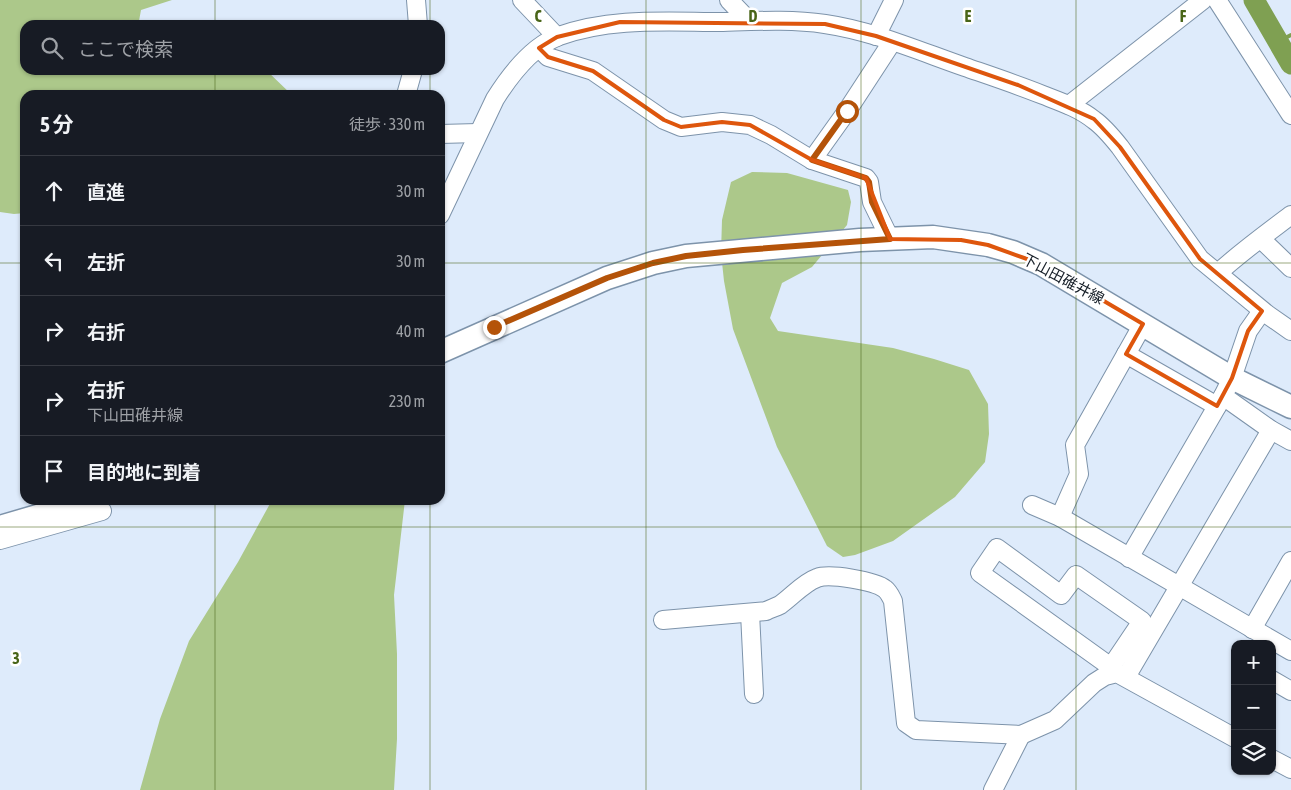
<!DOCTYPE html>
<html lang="ja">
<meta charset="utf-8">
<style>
:root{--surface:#171b24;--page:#20242c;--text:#f1f3f6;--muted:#9ea1a6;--line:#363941}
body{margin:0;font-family:"Asap Condensed","Noto Sans JP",sans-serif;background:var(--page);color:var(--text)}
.controls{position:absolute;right:15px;bottom:15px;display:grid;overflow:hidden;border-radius:10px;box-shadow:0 1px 4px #0004}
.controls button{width:45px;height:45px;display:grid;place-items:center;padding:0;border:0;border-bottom:1px solid var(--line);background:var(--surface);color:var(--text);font:25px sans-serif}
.stop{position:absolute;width:15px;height:15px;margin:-11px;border:4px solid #b45309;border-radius:50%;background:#fff}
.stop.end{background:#b45309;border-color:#fff;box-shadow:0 1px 5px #0008}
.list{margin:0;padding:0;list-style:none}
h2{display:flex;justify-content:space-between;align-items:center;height:65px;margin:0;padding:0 20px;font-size:21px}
h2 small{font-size:16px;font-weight:400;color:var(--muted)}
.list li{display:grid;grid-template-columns:32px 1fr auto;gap:15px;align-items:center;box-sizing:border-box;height:70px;padding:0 20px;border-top:1px solid var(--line)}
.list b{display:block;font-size:19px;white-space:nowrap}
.list p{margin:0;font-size:16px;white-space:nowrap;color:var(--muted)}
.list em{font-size:16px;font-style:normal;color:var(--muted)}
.icon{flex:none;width:28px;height:28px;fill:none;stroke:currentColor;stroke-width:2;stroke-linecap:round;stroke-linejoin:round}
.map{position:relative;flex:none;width:1291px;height:790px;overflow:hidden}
.search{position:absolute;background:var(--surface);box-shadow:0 1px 4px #0004;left:20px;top:20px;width:425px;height:55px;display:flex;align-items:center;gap:12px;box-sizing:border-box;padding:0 18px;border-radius:15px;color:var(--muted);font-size:19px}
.panel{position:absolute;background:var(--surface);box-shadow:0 1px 4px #0004;left:20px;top:90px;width:425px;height:415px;border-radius:15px}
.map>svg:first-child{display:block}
.green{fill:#acc88a}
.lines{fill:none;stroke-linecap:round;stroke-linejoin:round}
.stream{stroke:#7fa052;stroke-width:4}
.river{stroke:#7fa052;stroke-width:21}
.minor-casing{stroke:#7d93aa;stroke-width:20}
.major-casing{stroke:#7d93aa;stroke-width:25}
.minor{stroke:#fff;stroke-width:18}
.major{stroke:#fff;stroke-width:22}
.route{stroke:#b45309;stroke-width:6}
.marked{fill:none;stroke:#de560d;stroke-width:4;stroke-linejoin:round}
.grid{fill:none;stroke:#496518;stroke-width:1;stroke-opacity:0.55}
.labels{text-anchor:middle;stroke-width:5;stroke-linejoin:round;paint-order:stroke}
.street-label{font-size:15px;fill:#161e27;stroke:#fff}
.grid-label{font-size:16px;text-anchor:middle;font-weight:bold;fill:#496518;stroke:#fff;stroke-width:5;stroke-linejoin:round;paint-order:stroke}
</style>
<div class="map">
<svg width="1291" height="790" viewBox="0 0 1291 790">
<rect width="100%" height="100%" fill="#deebfb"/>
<!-- green -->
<g class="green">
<polygon points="0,0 172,0 141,10 139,21 141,25 25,25 25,70 266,70 292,95 25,95 25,213 14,214 0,212"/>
<polygon points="752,172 787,173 848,190 851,202 847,225 812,267 782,283 770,318 778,331 893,348 934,359 969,370 988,404 989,434 985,462 955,497 893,541 855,555 843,557 827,546 777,447 733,329 724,281 721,253 722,220 731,182"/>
<polygon points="272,500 405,500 394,595 397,654 397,739 394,790 140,790 160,719 189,641 238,562"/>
</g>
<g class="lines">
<!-- stream -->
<polyline class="stream" points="1277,42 1291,35"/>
<!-- river -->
<polyline class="river" points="1254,0 1291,64"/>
<!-- minor casing -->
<g class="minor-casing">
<g id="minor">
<polyline points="416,0 418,25"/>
<polyline points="522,0 557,37"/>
<polyline points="729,0 749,21"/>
<polyline points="1217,0 1291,115"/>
<polyline points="876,36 894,0"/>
<polyline points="539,48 548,57 593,71 664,120 681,127 722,122 750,125 771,135 812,160 866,178 869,182 872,202 890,239"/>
<polyline points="406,95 413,70"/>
<polyline points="1069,105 1203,0"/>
<polyline points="440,134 478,133"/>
<polyline points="812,160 847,111 892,42"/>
<path d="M440 215 495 99C510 75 531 47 559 36 611 17 668 22 723 22 756 21 792 19 825 24 873 31 919 51 965 67 991 76 1018 85 1043 95 1061 102 1079 108 1094 120 1104 127 1112 137 1120 147L1200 259 1268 315 1291 331"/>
<polyline points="1261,239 1291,268"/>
<path d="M1218 273C1241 252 1266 234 1291 215"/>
<polyline points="1262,311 1248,331 1232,378 1223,396 1271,430 1291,441"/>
<polyline points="1126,354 1217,406"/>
<polyline points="1032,505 1060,517 1291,651"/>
<polyline points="1060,517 1079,474 1075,445 1143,324"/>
<polyline points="0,540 102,511"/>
<polyline points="1129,558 1223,396"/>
<polyline points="750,613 754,694"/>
<path d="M663 620 766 611C770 609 776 607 780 605 793 596 803 583 817 578 829 573 875 581 885 589 889 592 891 597 893 601L906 723 916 730 1021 735 1055 720 1094 683 1105 676 1117 673 1235 738"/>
<polyline points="1252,629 1291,561"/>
<polyline points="1111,667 1142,621 1076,575 1061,595 997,548 980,573 1111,667 1117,673"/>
<polyline points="1126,677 1271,430"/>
<polyline points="1272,680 1291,691"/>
<polyline points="1272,759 1291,769"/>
<polyline points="993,790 1021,735"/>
</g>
</g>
<!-- major casing -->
<g class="major-casing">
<g id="major">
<polyline points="440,352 607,278 653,263 686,256 860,240 933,237 988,245 1013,252 1041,264 1232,378 1291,407"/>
<polyline points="0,527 92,500"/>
</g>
</g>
<!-- minor -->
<use href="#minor" class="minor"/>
<!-- major -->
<use href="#major" class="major"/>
</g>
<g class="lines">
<!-- route -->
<polyline class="route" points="494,327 607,278 653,263 686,256 743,250 890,239 872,202 869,182 866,178 812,160 847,111"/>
</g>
<!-- marked area -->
<path class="marked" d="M620 22 825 24 876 36 1018 85 1094 119 1120 147 1200 259 1262 311 1248 331 1232 378 1217 406 1126 354 1143 324 1041 264 988 245 961 240 890 239 866 178 812 160 750 125 722 122 681 127 664 120 593 71 548 57 539 48 557 37Z"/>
<!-- grid -->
<path class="grid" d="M215 0V25M430 0V25M646 0V790M861 0V790M1076 0V790M215 70V95M430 70V95M0 263H25M440 263H1291M215 500V790M430 500V790M0 527H1291"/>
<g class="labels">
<!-- street labels -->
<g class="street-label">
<text transform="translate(1063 279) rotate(28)" y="5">下山田碓井線</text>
</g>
</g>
<g class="grid-label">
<text x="538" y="22">C</text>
<text x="753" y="22">D</text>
<text x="968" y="22">E</text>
<text x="1183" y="22">F</text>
<text x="16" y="664">3</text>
</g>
</svg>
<div class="controls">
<button>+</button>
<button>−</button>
<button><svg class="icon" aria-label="layers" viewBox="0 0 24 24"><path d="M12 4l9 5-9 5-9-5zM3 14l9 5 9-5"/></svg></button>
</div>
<div class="stop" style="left:847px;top:111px"></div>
<div class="stop end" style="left:494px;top:327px"></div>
<div class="search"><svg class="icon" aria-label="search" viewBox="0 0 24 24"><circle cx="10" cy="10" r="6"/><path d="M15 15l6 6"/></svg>ここで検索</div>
<section class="panel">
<h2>5 分<small>徒歩 · 330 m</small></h2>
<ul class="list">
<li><svg class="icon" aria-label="ahead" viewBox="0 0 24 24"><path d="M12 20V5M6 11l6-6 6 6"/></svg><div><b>直進</b></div><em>30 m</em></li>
<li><svg class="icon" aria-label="left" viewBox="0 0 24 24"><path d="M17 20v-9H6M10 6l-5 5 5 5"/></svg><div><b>左折</b></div><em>30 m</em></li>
<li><svg class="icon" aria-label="right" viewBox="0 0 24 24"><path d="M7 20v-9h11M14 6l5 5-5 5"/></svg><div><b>右折</b></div><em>40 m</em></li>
<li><svg class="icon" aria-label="right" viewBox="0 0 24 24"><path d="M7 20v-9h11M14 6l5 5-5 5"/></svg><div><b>右折</b><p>下山田碓井線</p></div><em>230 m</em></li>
<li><svg class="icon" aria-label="arrive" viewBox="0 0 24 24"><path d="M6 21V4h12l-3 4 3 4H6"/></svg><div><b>目的地に到着</b></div></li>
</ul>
</section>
</div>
